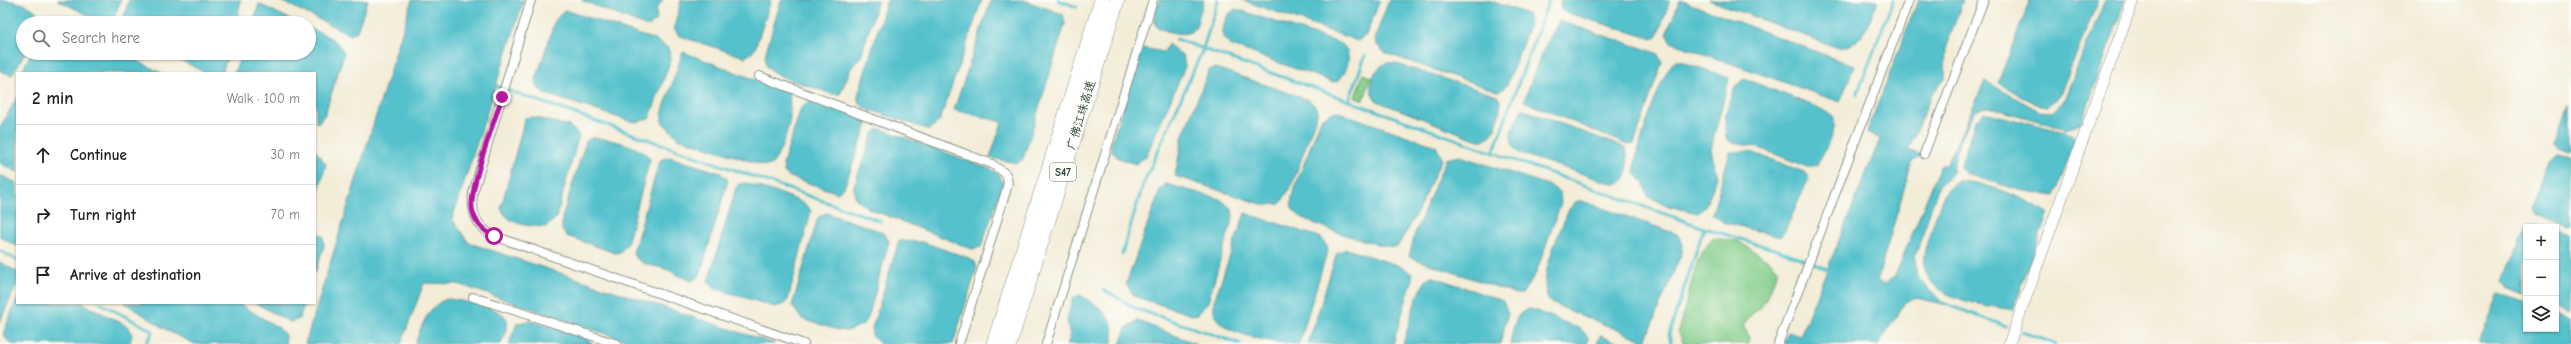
<!DOCTYPE html>
<meta charset="utf-8">
<style>
:root{--surface:#fff;--page:#f6f6f6;--text:#222;--muted:#767676;--line:#e0e0e0}
body{margin:0;font-family:"Comic Neue","LXGW WenKai TC",sans-serif;background:var(--page);color:var(--text)}
.controls{position:absolute;right:12px;bottom:12px;display:grid;overflow:hidden;border-radius:0px;box-shadow:0 1px 3px #0004}
.controls button{width:36px;height:36px;display:grid;place-items:center;padding:0;border:0;border-bottom:1px solid var(--line);background:var(--surface);color:var(--text);font:20px sans-serif}
.stop{position:absolute;width:12px;height:12px;margin:-9px;border:3px solid #b5179e;border-radius:50%;background:#fff}
.stop.end{background:#b5179e;border-color:#fff;box-shadow:0 1px 4px #0008}
.list{margin:0;padding:0;list-style:none}
h2{display:flex;justify-content:space-between;align-items:center;height:52px;margin:0;padding:0 16px;font-size:17px}
h2 small{font-size:13px;font-weight:400;color:var(--muted)}
.list li{display:grid;grid-template-columns:26px 1fr auto;gap:12px;align-items:center;box-sizing:border-box;height:60px;padding:0 16px;border-top:1px solid var(--line)}
.list b{display:block;font-size:15px;white-space:nowrap}
.list em{font-size:13px;font-style:normal;color:var(--muted)}
.icon{flex:none;width:22px;height:22px;fill:none;stroke:currentColor;stroke-width:2;stroke-linecap:round;stroke-linejoin:round}
.map{position:relative;flex:none;width:2571px;height:344px;overflow:hidden}
.search{position:absolute;background:var(--surface);box-shadow:0 1px 3px #0004;left:16px;top:16px;width:300px;height:44px;display:flex;align-items:center;gap:10px;box-sizing:border-box;padding:0 14px;border-radius:22px;color:var(--muted);font-size:15px}
.panel{position:absolute;background:var(--surface);box-shadow:0 1px 3px #0004;left:16px;top:72px;width:300px;height:232px;border-radius:0px}
.map>svg:first-child{display:block}
.green{fill:#82cd8a;stroke:#50855f}
.water{fill:#54c1cc;stroke:#3a7f80}
.lines{fill:none;stroke-linecap:round;stroke-linejoin:round}
.stream{stroke:#54c1cc;stroke-width:3}
.street-casing{stroke:#899486;stroke-width:10}
.secondary-casing{stroke:#899486;stroke-width:12}
.highway-casing{stroke:#899486;stroke-width:16}
.street{stroke:#fff;stroke-width:8}
.secondary{stroke:#fff;stroke-width:11}
.highway{stroke:#fff;stroke-width:15}
.route{stroke:#b5179e;stroke-width:5}
.labels{text-anchor:middle;stroke-width:4;stroke-linejoin:round;paint-order:stroke}
.shield{fill:#fdfcf7;stroke:#62766e;stroke-width:1}
.shield-label{font-size:11px;font-weight:bold;fill:#1f3d34}
.street-label{font-size:12px;fill:#1f3d34;stroke:#fdfcf7}
</style>
<div class="map">
<svg width="2571" height="344" viewBox="0 0 2571 344">
<rect width="100%" height="100%" fill="#fdfcf7"/>
<filter id="ink" filterUnits="userSpaceOnUse"><feTurbulence type="fractalNoise" baseFrequency=".025" numOctaves="2"/><feDisplacementMap in="SourceGraphic" scale="8" xChannelSelector="R" yChannelSelector="G"/><feConvolveMatrix kernelMatrix="1 2 1 2 8 2 1 2 1" color-interpolation-filters="sRGB"/></filter>
<filter id="wash" filterUnits="userSpaceOnUse"><feTurbulence type="fractalNoise" baseFrequency=".012" numOctaves="4" result="noise"/><feDisplacementMap in="SourceGraphic" scale="16" xChannelSelector="R" yChannelSelector="G"/><feGaussianBlur stdDeviation="0.9" result="paint"/><feColorMatrix in="noise" values="0 0 0 0 0 0 0 0 0 0 0 0 0 0 0 0 0 1.4 0 .05"/><feComposite in="paint" operator="in"/></filter>
<g filter="url(#wash)">
<rect width="100%" height="100%" fill="#f3ecd7"/>
<!-- green -->
<g class="green">
<polygon points="1363,74 1371,77 1364,100 1355,97"/>
<path d="M1712 238 1738 241 1771 262 1778 269C1774 279 1771 291 1766 300 1759 310 1748 315 1743 326L1749 336 1748 344H1684L1678 331 1698 259Z"/>
</g>
<!-- water -->
<g class="water">
<path d="M0 0C12 0 42 5 40 23H23V53H25L12 75 0 71Z"/>
<polygon points="57,0 121,0 113,20 105,23"/>
<polygon points="129,0 241,0 237,19 239,23 122,23"/>
<polygon points="279,0 368,0 357,31 351,35"/>
<polygon points="412,0 524,0 452,219 469,243 775,344 636,344 458,284 424,283 401,344 305,344"/>
<polygon points="581,0 663,0 656,9 657,19 650,26 645,26"/>
<polygon points="681,0 771,0 755,49 752,53 745,57 679,36 674,28"/>
<polygon points="781,0 878,0 861,56 851,68 840,94 832,94 777,75 766,66 765,55"/>
<polygon points="887,0 982,0 940,120 930,130 864,108 858,101 858,95"/>
<polygon points="991,0 1023,0 1063,14 1065,24 1023,159 1017,163 990,158 1002,122 954,110"/>
<path d="M1159 0H1204L1195 29C1186 38 1166 32 1156 26L1154 15Z"/>
<polygon points="1242,0 1380,0 1366,35 1358,41"/>
<polygon points="1389,0 1488,0 1527,14 1530,23 1507,85 1500,91 1496,91 1385,53 1376,44 1375,38"/>
<polygon points="1561,0 1670,0 1658,35 1653,39 1565,12 1560,5"/>
<polygon points="1680,0 1854,66 1840,102 1670,42 1667,32"/>
<path d="M1709 0H1878C1870 20 1863 46 1838 48Z"/>
<path d="M1918 0H1963L1946 48 1945 79 1932 94 1908 150 1922 155 1912 162 1877 281 1885 284 1895 276 1941 164 1946 166 1985 81 2039 111 2052 112 2063 102 2105 0H2125L2082 122 2066 129 1989 107C1983 108 1978 109 1974 113 1965 124 1953 159 1952 173L1939 185 1915 257 1917 277 1931 292 1948 305 1917 298 1905 302 1879 344H1783L1788 332 1800 336 1880 139 1867 132Z"/>
<polygon points="2030,0 2098,0 2059,97 2047,106 2036,104 1998,83"/>
<polygon points="259,4 298,23 253,23"/>
<path d="M1236 9 1342 44C1353 55 1348 71 1338 81L1332 82 1230 45 1223 38C1222 28 1225 13 1236 9Z"/>
<polygon points="565,10 655,40 668,48 671,59 650,118 639,122 629,121 546,94 538,88 536,80 555,20"/>
<polygon points="1559,21 1657,53 1662,62 1634,144 1627,145 1524,101 1541,54"/>
<path d="M309 28C322 34 340 39 344 54L325 114 319 122 316 123 315 73H234L242 53H309Z"/>
<polygon points="1168,44 1183,56 1185,67 1146,156 1136,164 1118,158 1111,150 1111,145 1142,48 1164,52"/>
<path d="M683 52 790 93C789 102 790 109 790 118 789 128 779 159 771 165L766 166 678 138 662 122V114Z"/>
<polygon points="31,53 121,53 162,73 21,73"/>
<polygon points="166,53 229,53 222,73 206,73"/>
<path d="M1675 61H1680L1729 78 1711 149 1717 178 1705 207 1698 213 1668 206 1648 196 1643 183 1634 171C1635 154 1662 70 1675 61Z"/>
<path d="M1387 63H1394L1498 96C1505 103 1496 133 1488 138 1484 141 1480 140 1475 139L1377 101C1365 89 1372 69 1387 63Z"/>
<polygon points="1216,68 1309,100 1317,108 1317,114 1292,185 1280,204 1264,205 1175,176 1183,135 1209,70"/>
<path d="M1745 79 1819 108 1833 116C1840 126 1822 155 1817 165L1807 167 1757 147 1733 143 1727 139C1721 125 1730 84 1745 79Z"/>
<polygon points="17,97 17,172 0,163 0,128"/>
<polygon points="810,101 816,101 863,118 867,125 845,185 838,193 790,177 784,172 783,164 801,108"/>
<polygon points="2571,103 2571,153 2560,148 2557,143"/>
<path d="M1522 109 1626 148C1628 161 1632 184 1613 184L1519 153C1504 138 1514 126 1522 109Z"/>
<path d="M1335 111 1436 146 1442 158 1418 211 1397 247C1382 248 1304 224 1295 212 1289 206 1292 199 1293 192L1321 119Z"/>
<polygon points="1984,112 2069,133 2075,139 2055,196 2019,190 1966,174 1960,167 1975,121"/>
<path d="M533 117 569 126 579 135 556 218 546 227C530 226 508 226 501 208L525 118Z"/>
<polygon points="881,129 993,170 1000,176 1003,184 981,247 972,249 870,209 855,198 854,186 872,136 875,131"/>
<path d="M591 138C606 138 641 145 650 159L627 244 620 252 615 253 567 236 562 230V218L586 141Z"/>
<polygon points="315,150 326,164 315,205"/>
<polygon points="1749,151 1804,172 1808,175 1808,180 1785,231 1780,237 1723,222 1712,214 1730,152"/>
<polygon points="2558,155 2571,158 2571,231 2534,216 2530,208 2549,163"/>
<polygon points="1460,156 1551,186 1560,193 1561,203 1536,273 1522,294 1517,294 1409,257 1415,233 1446,159"/>
<path d="M669 157 721 173 728 180 700 275 692 281C682 278 675 273 666 269 655 265 638 266 633 253L658 166 662 159Z"/>
<polygon points="0,175 17,183 17,246 0,237"/>
<path d="M1958 181C1984 181 2026 199 2048 213L2013 310C1986 305 1930 301 1924 266 1922 252 1929 238 1933 225 1939 207 1942 191 1958 181Z"/>
<path d="M745 183C760 188 805 198 811 211L788 300 784 304 775 307 714 288 708 282 736 188 739 184Z"/>
<polygon points="1166,184 1220,199 1232,209 1233,217 1208,302 1198,314 1192,315 1134,296 1126,284 1160,190"/>
<path d="M1577 201H1582L1677 234 1683 244 1682 252 1645 341 1551 303C1533 285 1561 230 1569 209Z"/>
<polygon points="826,213 877,230 884,234 889,241 868,318 862,325 847,331 838,330 802,319 792,306 818,218"/>
<path d="M1245 213 1322 238 1328 249 1299 344C1280 344 1229 336 1217 319 1213 314 1214 308 1214 301Z"/>
<polygon points="2527,226 2537,227 2526,227 2526,296 2509,289 2504,281 2521,232"/>
<polygon points="315,232 323,236 324,246 315,273"/>
<polygon points="2556,234 2571,239 2571,311 2556,306"/>
<polygon points="899,241 922,242 969,258 975,262 977,268 953,344 880,344 872,336 872,328"/>
<polygon points="1346,249 1403,267 1412,274 1412,281 1393,344 1308,344 1337,253"/>
<polygon points="0,262 17,272 17,284 0,322"/>
<path d="M1431 276 1503 301 1508 314 1500 344H1403C1409 326 1416 286 1431 276Z"/>
<polygon points="2499,294 2526,303 2526,329 2556,329 2556,313 2571,318 2571,344 2479,344"/>
<path d="M1080 295C1100 307 1118 318 1112 344H1067L1070 337 1067 318 1073 298Z"/>
<path d="M17 299V303H82L127 326C133 332 133 336 129 344H12L7 340 3 333Z"/>
<path d="M448 299C460 300 504 308 507 320 509 327 503 338 501 344H415C421 327 429 303 448 299Z"/>
<path d="M125 303H237L279 328C284 333 287 337 285 344H195L170 332Z"/>
<polygon points="255,303 305,303 299,319 290,322"/>
<path d="M1531 309 1581 329 1588 337 1587 344H1510C1513 331 1514 310 1531 309Z"/>
<polygon points="530,321 583,336 593,344 509,344 517,323"/>
<polygon points="1138,321 1197,344 1120,344 1126,328"/>
<polygon points="1600,336 1623,344 1597,344"/>
</g>
<g class="lines">
<!-- stream -->
<g class="stream">
<polyline points="1058,0 1077,7"/>
<polyline points="1176,39 1704,228 1787,253 1830,270"/>
<polyline points="493,85 880,221"/>
<polyline points="1857,95 1893,0"/>
<polyline points="1349,101 1365,56"/>
<polyline points="1493,153 1549,0"/>
<polyline points="0,251 17,260"/>
<polyline points="1122,254 1143,185 1203,49 1218,0"/>
<polyline points="1104,290 1137,309 1241,344"/>
<polyline points="100,303 153,331 146,344"/>
<polyline points="1948,305 2006,326"/>
<polyline points="2022,332 2056,344"/>
<polyline points="1671,344 1669,334 1704,228"/>
</g>
</g>
</g>
<g filter="url(#ink)">
<g class="lines">
<!-- street casing -->
<g class="street-casing">
<g id="street">
<path d="M531 0 473 193C471 212 476 227 494 236L804 344"/>
<polyline points="759,76 992,164 1006,174 1008,183 1006,191 959,344"/>
<polyline points="1924,154 1984,0"/>
<polyline points="473,297 617,344"/>
<polyline points="1046,344 1153,0"/>
<polyline points="1778,344 1909,0"/>
</g>
</g>
<!-- secondary casing -->
<g class="secondary-casing">
<polyline id="secondary" points="2009,344 2133,0"/>
</g>
<!-- highway casing -->
<g class="highway-casing">
<g id="highway">
<polyline points="994,344 1102,0"/>
<polyline points="1009,344 1117,0"/>
</g>
</g>
<!-- street -->
<use href="#street" class="street"/>
<!-- secondary -->
<use href="#secondary" class="secondary"/>
<!-- highway -->
<use href="#highway" class="highway"/>
</g>
</g>
<g class="lines" filter="url(#ink)">
<!-- route -->
<path class="route" d="M494 236C482 230 474 221 472 208 470 186 494 122 502 97"/>
</g>
<g class="labels">
<!-- shield labels -->
<rect class="shield" x="1050" y="163" width="26" height="18" rx="3"/>
<g class="shield-label">
<text x="1063" y="176">S47</text>
</g>
<!-- street labels -->
<g class="street-label">
<text transform="translate(1081 115) rotate(-73)" y="4">广佛江珠高速</text>
</g>
</g>
</svg>
<div class="controls">
<button>+</button>
<button>−</button>
<button><svg class="icon" aria-label="layers" viewBox="0 0 24 24"><path d="M12 4l9 5-9 5-9-5zM3 14l9 5 9-5"/></svg></button>
</div>
<div class="stop" style="left:494px;top:236px"></div>
<div class="stop end" style="left:502px;top:97px"></div>
<div class="search"><svg class="icon" aria-label="search" viewBox="0 0 24 24"><circle cx="10" cy="10" r="6"/><path d="M15 15l6 6"/></svg>Search here</div>
<section class="panel">
<h2>2 min<small>Walk · 100 m</small></h2>
<ul class="list">
<li><svg class="icon" aria-label="ahead" viewBox="0 0 24 24"><path d="M12 20V5M6 11l6-6 6 6"/></svg><div><b>Continue</b></div><em>30 m</em></li>
<li><svg class="icon" aria-label="right" viewBox="0 0 24 24"><path d="M7 20v-9h11M14 6l5 5-5 5"/></svg><div><b>Turn right</b></div><em>70 m</em></li>
<li><svg class="icon" aria-label="arrive" viewBox="0 0 24 24"><path d="M6 21V4h12l-3 4 3 4H6"/></svg><div><b>Arrive at destination</b></div></li>
</ul>
</section>
</div>
